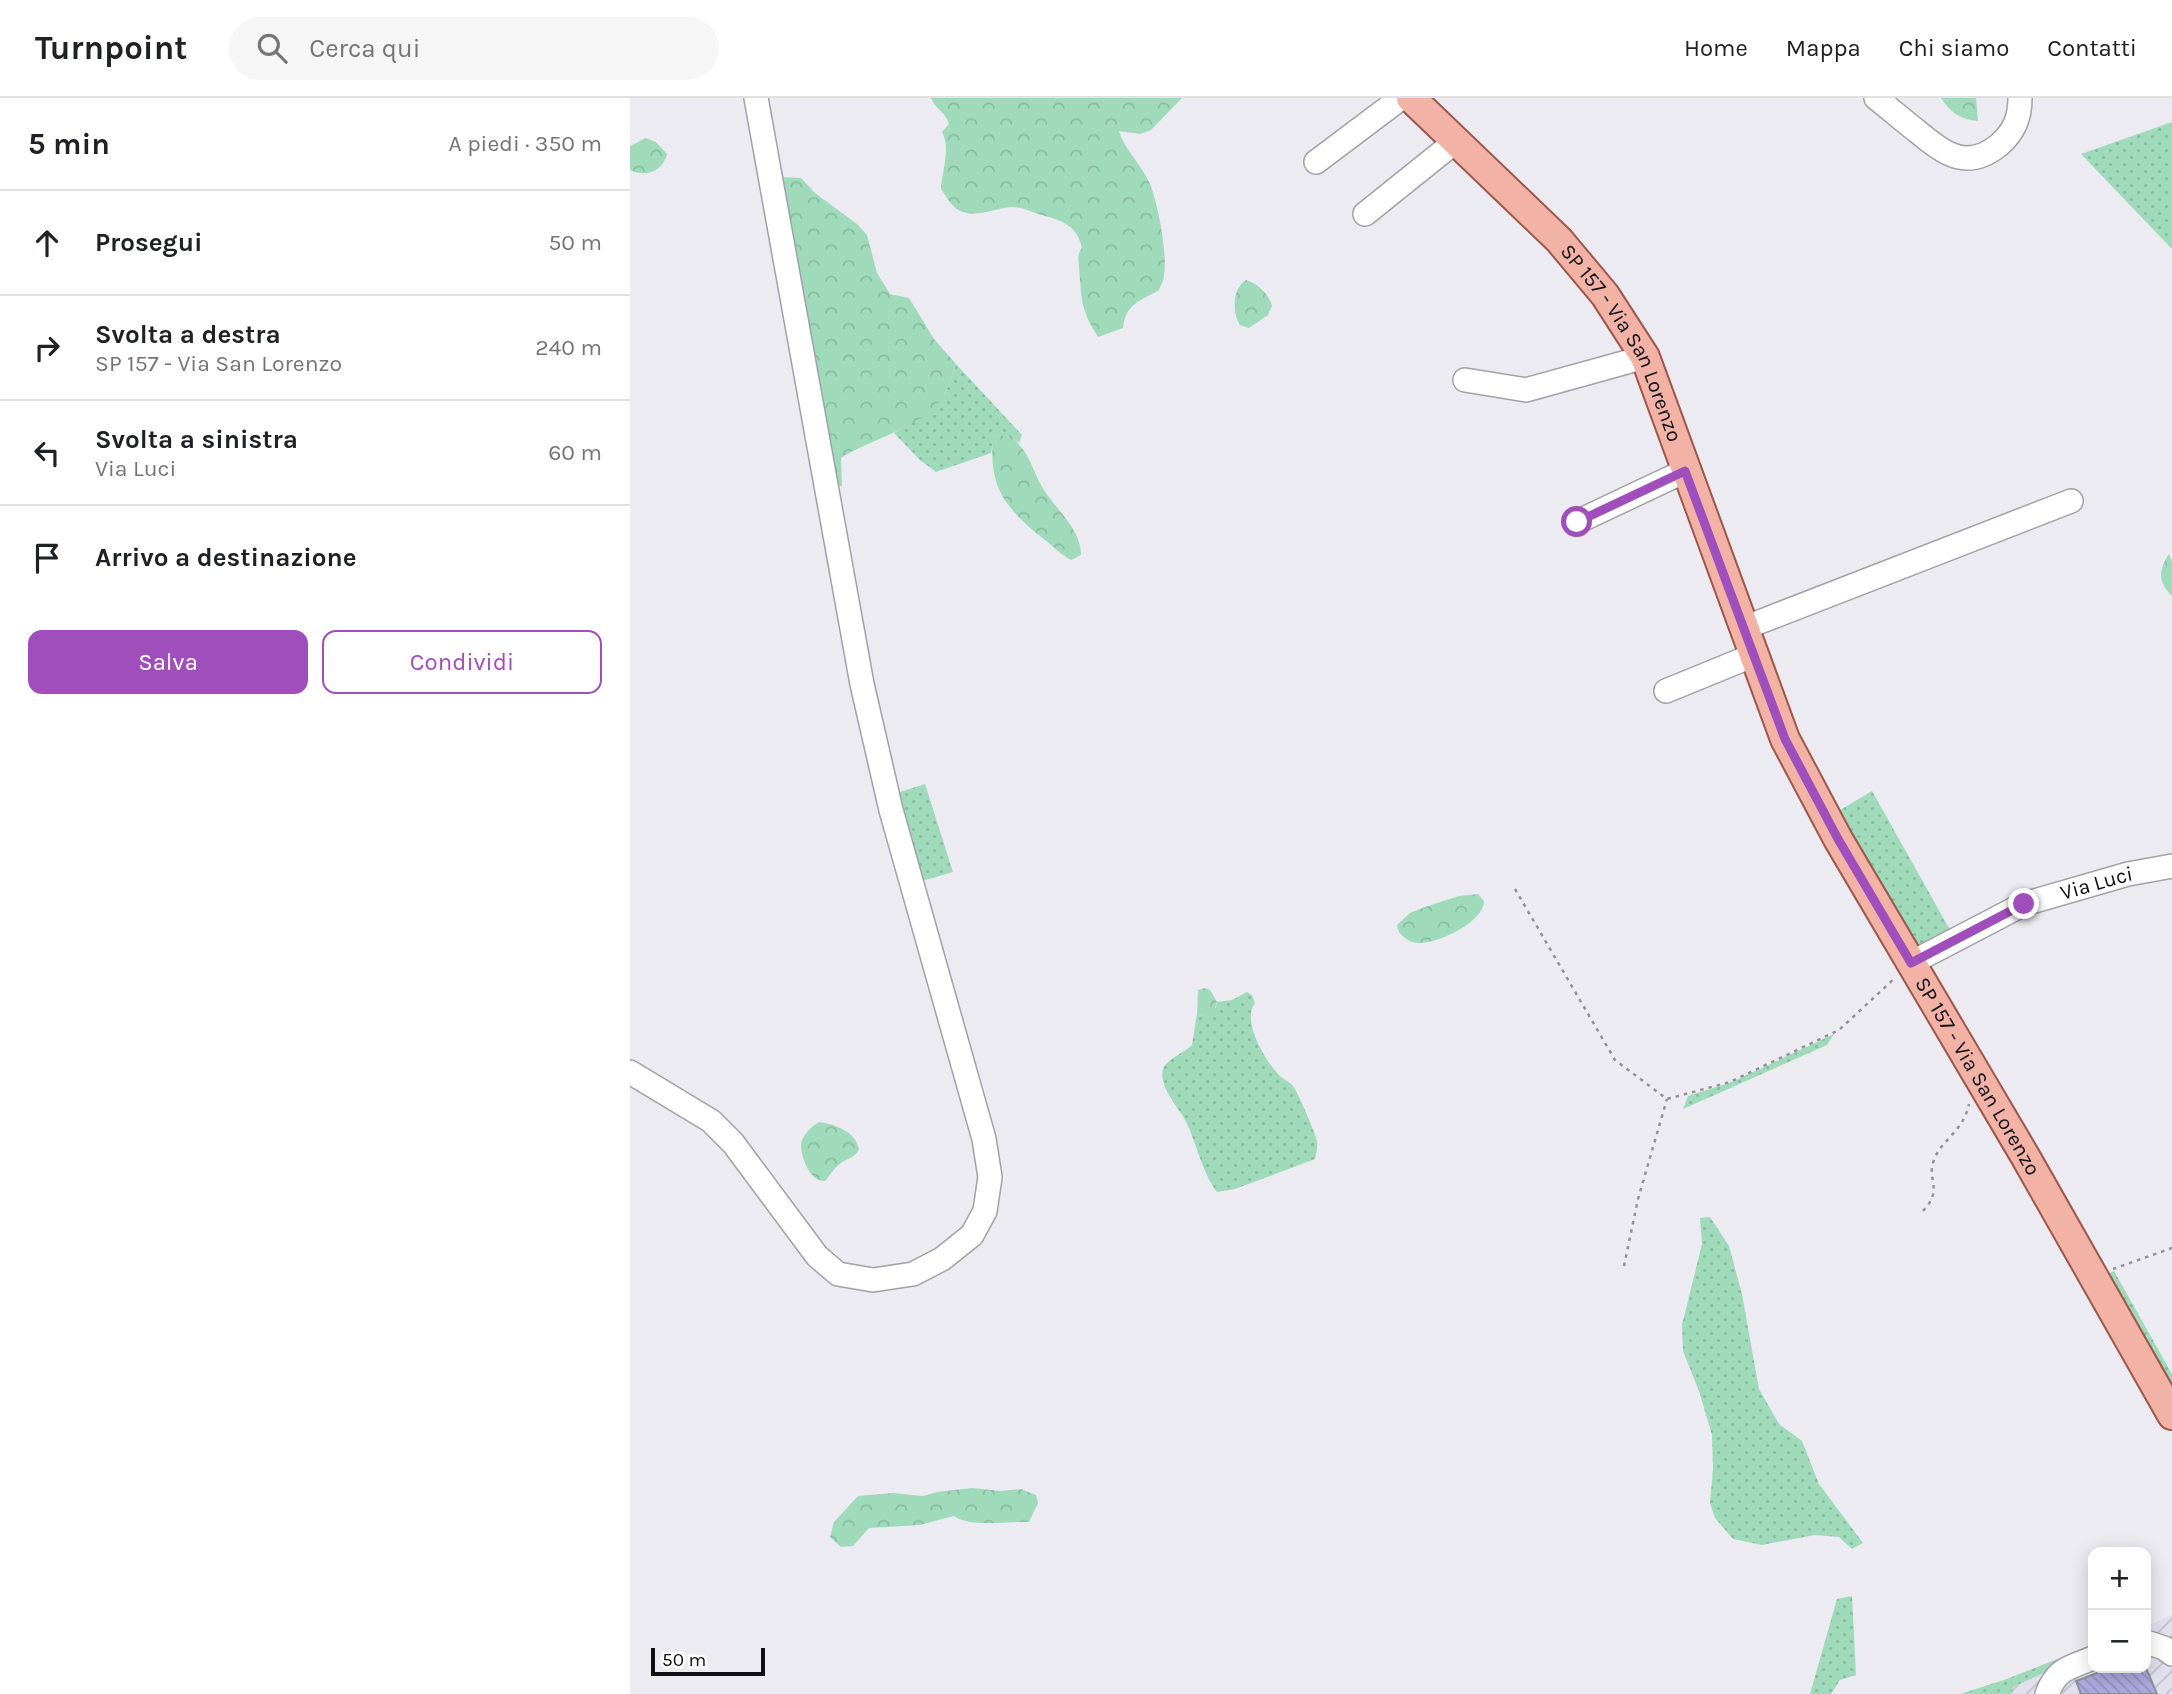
<!DOCTYPE html>
<html lang="it">
<meta charset="utf-8">
<style>
:root{--surface:#fff;--page:#f6f6f6;--text:#202124;--muted:#757577;--line:#e0e0e0;--accent:#a14ebd}
body{margin:0;font-family:Karla,sans-serif;background:var(--page);color:var(--text)}
.controls{position:absolute;right:21px;bottom:21px;display:grid;overflow:hidden;border-radius:14px;box-shadow:0 4px 18px #0003}
.controls button{width:63px;height:63px;display:grid;place-items:center;padding:0;border:0;border-bottom:2px solid var(--line);background:var(--surface);color:var(--text);font:35px sans-serif}
.scale{position:absolute;left:21px;bottom:18px;width:114px;box-sizing:border-box;padding-left:7px;border:4px solid #0f0f11;border-top:0;font-size:19px;line-height:24px;white-space:nowrap;color:#0f0f11;-webkit-text-stroke:5px #fff;paint-order:stroke}
.stop{position:absolute;width:21px;height:21px;margin:-16px;border:5px solid #a14ebd;border-radius:50%;background:#fff}
.stop.end{background:#a14ebd;border-color:#fff;box-shadow:0 2px 7px #0008}
.list{margin:0;padding:0;list-style:none}
h2{display:flex;justify-content:space-between;align-items:center;height:91px;margin:0;padding:0 28px;font-size:30px}
h2 small{font-size:23px;font-weight:400;color:var(--muted)}
.list li{display:grid;grid-template-columns:46px 1fr auto;gap:21px;align-items:center;box-sizing:border-box;height:105px;padding:0 28px;border-top:2px solid var(--line)}
.list b{display:block;font-size:26px;white-space:nowrap}
.list p{margin:0;font-size:23px;white-space:nowrap;color:var(--muted)}
.list em{font-size:23px;font-style:normal;color:var(--muted)}
.actions{display:flex;gap:14px;padding:21px 28px}
.actions a{flex:1;padding:16px 0;border:2px solid var(--accent);border-radius:14px;text-align:center;font-size:24px;color:var(--accent)}
.actions .main{background:var(--accent);color:#fff}
.icon{flex:none;width:38px;height:38px;fill:none;stroke:currentColor;stroke-width:2;stroke-linecap:round;stroke-linejoin:round}
.map{position:relative;flex:none;width:1542px;height:1596px;overflow:hidden}
header{display:flex;align-items:center;gap:42px;box-sizing:border-box;height:98px;padding:0 35px;background:var(--surface);border-bottom:2px solid var(--line)}
header strong{font-size:33px}
nav{display:flex;gap:38px;margin-inline-start:auto;font-size:24px}
.search{width:490px;height:63px;background:var(--page);display:flex;align-items:center;gap:18px;box-sizing:border-box;padding:0 24px;border-radius:38px;color:var(--muted);font-size:26px}
main{display:flex}
aside{flex:1;background:var(--surface)}
.map>svg:first-child{display:block}
.industrial{fill:url(#industrial-furrows)}
.grass{fill:url(#grass-dots)}
.forest{fill:url(#forest-crowns)}
.building{fill:url(#building-back-hatch);stroke:#8e8e94;stroke-width:2}
.lines{fill:none;stroke-linecap:round;stroke-linejoin:round}
.minor-casing{stroke:#a1a1a7;stroke-width:26}
.major-casing{stroke:#9d574b;stroke-width:32}
.path{stroke:#929297;stroke-width:2.5;stroke-dasharray:3.5 5;stroke-linecap:butt}
.minor{stroke:#fff;stroke-width:23}
.major{stroke:#f2b2a6;stroke-width:28}
.route{stroke:#a14ebd;stroke-width:9}
.labels{text-anchor:middle;stroke-width:7;stroke-linejoin:round;paint-order:stroke}
.street-label{font-size:21px;fill:#0f0f11;stroke:#fff}
</style>
<header>
<strong>Turnpoint</strong>
<div class="search"><svg class="icon" aria-label="search" viewBox="0 0 24 24"><circle cx="10" cy="10" r="6"/><path d="M15 15l6 6"/></svg>Cerca qui</div>
<nav><a>Home</a><a>Mappa</a><a>Chi siamo</a><a>Contatti</a></nav>
</header>
<main>
<aside>
<h2>5 min<small>A piedi · 350 m</small></h2>
<ul class="list">
<li><svg class="icon" aria-label="ahead" viewBox="0 0 24 24"><path d="M12 20V5M6 11l6-6 6 6"/></svg><div><b>Prosegui</b></div><em>50 m</em></li>
<li><svg class="icon" aria-label="right" viewBox="0 0 24 24"><path d="M7 20v-9h11M14 6l5 5-5 5"/></svg><div><b>Svolta a destra</b><p>SP 157 - Via San Lorenzo</p></div><em>240 m</em></li>
<li><svg class="icon" aria-label="left" viewBox="0 0 24 24"><path d="M17 20v-9H6M10 6l-5 5 5 5"/></svg><div><b>Svolta a sinistra</b><p>Via Luci</p></div><em>60 m</em></li>
<li><svg class="icon" aria-label="arrive" viewBox="0 0 24 24"><path d="M6 21V4h12l-3 4 3 4H6"/></svg><div><b>Arrivo a destinazione</b></div></li>
</ul>
<div class="actions"><a class="main">Salva</a><a>Condividi</a></div>
</aside>
<div class="map">
<svg width="1542" height="1596" viewBox="0 0 1542 1596">
<defs>
<pattern id="industrial-furrows" width="10" height="10" patternUnits="userSpaceOnUse" patternTransform="scale(1.75)"><rect width="10" height="10" fill="#e1e0ed"/><path d="M-1 1l2-2M0 10L10 0M9 11l2-2" fill="none" stroke="#c0bfca"/></pattern>
<pattern id="grass-dots" width="8" height="8" patternUnits="userSpaceOnUse" patternTransform="scale(1.75)"><rect width="8" height="8" fill="#9fdbbb"/><path d="M2 2h.1M6 6h.1" fill="none" stroke="#88bba0" stroke-width="1.8" stroke-linecap="round"/></pattern>
<pattern id="forest-crowns" width="20" height="18" patternUnits="userSpaceOnUse" patternTransform="scale(1.75)"><rect width="20" height="18" fill="#9fdbbb"/><path d="M2 6a3 3 0 1 1 6 0M12 15a3 3 0 1 1 6 0" fill="none" stroke="#88bba0"/></pattern>
<pattern id="building-back-hatch" width="6" height="6" patternUnits="userSpaceOnUse" patternTransform="scale(1.75)"><rect width="6" height="6" fill="#ada9df"/><path d="M-1 5l2 2M0 0l6 6M5-1l2 2" fill="none" stroke="#9490be"/></pattern>
</defs>
<rect width="100%" height="100%" fill="#ebebf1"/>
<!-- industrial -->
<polygon class="industrial" points="1542,1516 1542,1596 1382,1596 1383,1589 1463,1553 1463,1570 1516,1570 1516,1529"/>
<!-- grass -->
<g class="grass">
<polygon points="1542,24 1542,151 1451,56"/>
<polygon points="326,266 392,337 389,345 380,337 364,339 361,355 306,374 290,362 264,335 286,322 315,296"/>
<polygon points="295,686 323,774 292,783 267,695"/>
<polygon points="1242,693 1324,839 1288,854 1207,714"/>
<path d="M617 894 622 897 625 905C611 923 636 964 650 978 654 982 660 984 663 988 668 995 686 1036 687 1044 688 1049 686 1056 685 1061L605 1091 587 1094C571 1073 567 1044 554 1020 546 1006 529 989 533 971 536 962 555 954 562 947L567 916 572 918 586 909 587 904 602 902Z"/>
<polygon points="1204,936 1197,947 1053,1011 1058,998 1102,984"/>
<polygon points="1080,1119 1099,1148 1112,1196 1129,1291 1149,1326 1172,1343 1189,1386 1233,1445 1222,1451 1209,1439 1185,1437 1132,1447 1103,1441 1085,1420 1080,1405 1083,1371 1082,1337 1069,1293 1053,1253 1052,1227 1072,1146 1070,1120"/>
<polygon points="1484,1173 1542,1276 1542,1289 1477,1176"/>
<polygon points="1222,1498 1226,1577 1210,1582 1201,1596 1180,1596 1207,1501"/>
<polygon points="1463,1547 1463,1553 1383,1589 1382,1596 1330,1596 1374,1582"/>
</g>
<!-- forest -->
<g class="forest">
<path d="M301 0H552L521 32 510 36 489 33C494 50 508 63 517 80 527 97 538 157 534 177 534 182 531 187 529 192 509 204 496 205 493 230L468 239C450 210 452 203 449 170 449 161 446 158 452 150 447 126 430 122 408 116 400 113 390 109 382 109 366 110 349 119 333 114 322 111 317 99 311 91 312 73 321 50 312 34L319 26C315 13 305 11 301 0Z"/>
<path d="M1311 0H1346L1348 23C1331 22 1320 14 1311 0Z"/>
<path d="M16 40 26 44 37 56C33 73 16 80 0 72V48Z"/>
<path d="M148 79 171 80 185 95 227 126 237 137 247 175 260 196 279 200 304 241 326 266C322 276 319 288 314 297 297 328 240 341 211 360L212 388 201 387Z"/>
<path d="M616 182C628 186 639 196 642 208L638 217 619 230 610 227C602 214 602 191 616 182Z"/>
<path d="M380 337C401 356 401 370 414 392 427 413 451 431 451 457L441 462C430 456 424 449 415 442 376 411 358 390 363 339Z"/>
<path d="M1539 456 1542 464V498C1528 484 1528 473 1539 456Z"/>
<path d="M848 796 854 803C854 825 801 850 782 844 777 842 772 838 769 834L767 827 780 815 795 809 829 798Z"/>
<polygon points="575,890 580,892 587,904 583,915 572,918 567,916 568,892"/>
<path d="M189 1024C205 1026 226 1034 229 1051 225 1060 218 1060 211 1065 204 1070 200 1077 195 1083 181 1085 171 1060 171 1047 172 1037 181 1029 189 1024Z"/>
<path d="M342 1390 371 1393 391 1391 406 1397 408 1405 399 1424C378 1423 341 1430 324 1418L290 1427 239 1430 223 1448 211 1449 200 1439 204 1424 228 1398 263 1395 293 1398 307 1394Z"/>
</g>
<!-- building -->
<polygon class="building" points="1480,1570 1516,1570 1527,1596 1451,1596 1446,1583"/>
<g class="lines">
<!-- minor casing -->
<g class="minor-casing">
<g id="minor">
<path d="M1246 0C1260 11 1274 23 1288 34 1315 56 1337 73 1369 47 1384 34 1390 20 1390 0"/>
<polyline points="686,64 771,0"/>
<polyline points="735,116 826,43"/>
<polyline points="835,282 896,292 1015,259"/>
<polyline points="947,424 1055,373"/>
<polyline points="1114,530 1441,403"/>
<polyline points="1036,593 1124,557"/>
<path id="s1" d="M1281 865 1394 806 1498 776 1542 768"/>
<polyline points="0,974 81,1023 103,1045 187,1158 208,1176 243,1182 283,1176 312,1161 342,1137 355,1113 360,1079 354,1041 261,712 232,586 126,0"/>
<polyline points="1516,1544 1534,1550 1542,1556"/>
<path d="M1417 1596C1427 1570 1439 1570 1463 1560"/>
</g>
</g>
<!-- major casing -->
<g class="major-casing">
<g id="major">
<path id="s2" d="M781 0 929 142 975 197 1015 259 1155 641 1208 741 1395 1058 1542 1317"/>
</g>
</g>
<!-- path -->
<g class="path">
<polyline points="885,791 985,962 1037,1001 1100,984 1209,932 1265,880"/>
<path d="M1293 1113C1314 1091 1296 1082 1304 1062 1311 1042 1333 1034 1339 1006"/>
<polyline points="994,1168 1008,1101 1037,1001"/>
<polyline points="1483,1171 1542,1150"/>
</g>
<!-- minor -->
<use href="#minor" class="minor"/>
<!-- major -->
<use href="#major" class="major"/>
</g>
<g class="lines">
<!-- route -->
<polyline class="route" points="947,424 1055,373 1155,641 1208,741 1281,865 1394,806"/>
</g>
<g class="labels">
<!-- street labels -->
<g class="street-label">
<text dy="7" stroke="none"><textPath href="#s2" startOffset="327">SP 157 - Via San Lorenzo</textPath></text>
<text dy="7" stroke="none"><textPath href="#s1" startOffset="203">Via Luci</textPath></text>
<text dy="7" stroke="none"><textPath href="#s2" startOffset="1146">SP 157 - Via San Lorenzo</textPath></text>
</g>
</g>
</svg>
<div class="controls">
<button>+</button>
<button>−</button>
</div>
<div class="scale">50 m</div>
<div class="stop" style="left:947px;top:424px"></div>
<div class="stop end" style="left:1394px;top:806px"></div>
</div>
</main>
